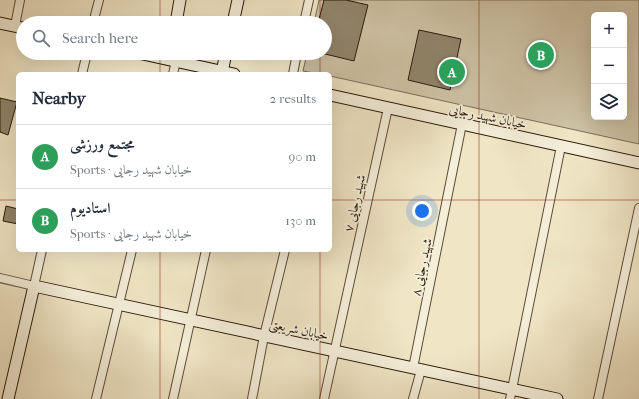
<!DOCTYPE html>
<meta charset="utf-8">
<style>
:root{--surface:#fff;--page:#f2f2f3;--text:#1f2937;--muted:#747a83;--line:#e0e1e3;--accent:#8f2418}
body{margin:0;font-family:"IM FELL French Canon",Amiri,serif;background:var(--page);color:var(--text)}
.controls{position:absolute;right:12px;top:12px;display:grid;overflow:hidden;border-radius:6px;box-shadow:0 4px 16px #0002}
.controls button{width:36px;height:36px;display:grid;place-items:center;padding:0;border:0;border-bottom:1px solid var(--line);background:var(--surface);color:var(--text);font:20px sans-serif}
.you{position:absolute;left:422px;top:211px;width:14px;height:14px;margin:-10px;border:3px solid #fff;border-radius:50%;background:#1a73e8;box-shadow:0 0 0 6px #1a73e833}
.badge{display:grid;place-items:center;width:26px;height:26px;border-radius:50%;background:var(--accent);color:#fff;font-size:13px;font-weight:700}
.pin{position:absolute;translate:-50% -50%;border:2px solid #fff;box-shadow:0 1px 4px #0006}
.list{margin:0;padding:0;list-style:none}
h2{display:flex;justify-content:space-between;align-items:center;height:52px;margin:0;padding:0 16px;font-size:17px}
h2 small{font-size:13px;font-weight:400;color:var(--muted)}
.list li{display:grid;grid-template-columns:26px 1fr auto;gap:12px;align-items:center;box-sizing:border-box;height:64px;padding:0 16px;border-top:1px solid var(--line)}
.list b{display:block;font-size:15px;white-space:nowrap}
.list p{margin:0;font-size:13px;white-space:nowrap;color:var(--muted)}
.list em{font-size:13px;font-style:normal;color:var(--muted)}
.icon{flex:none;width:22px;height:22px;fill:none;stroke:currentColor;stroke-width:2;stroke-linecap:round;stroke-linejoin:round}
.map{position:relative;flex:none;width:639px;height:399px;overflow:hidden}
.search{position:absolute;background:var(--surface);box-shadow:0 4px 16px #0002;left:16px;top:16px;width:316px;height:44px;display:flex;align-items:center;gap:10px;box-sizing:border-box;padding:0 14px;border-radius:22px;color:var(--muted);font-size:15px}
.panel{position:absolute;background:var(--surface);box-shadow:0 4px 16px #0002;left:16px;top:72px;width:316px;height:180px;border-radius:6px}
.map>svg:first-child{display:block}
.green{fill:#cec3a6;stroke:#7c6e58;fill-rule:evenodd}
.building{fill:#90846b;stroke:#291909}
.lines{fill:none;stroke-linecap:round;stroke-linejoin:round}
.street-casing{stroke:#5b4c38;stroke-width:10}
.secondary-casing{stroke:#291909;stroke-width:13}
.street{stroke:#f5efda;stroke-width:8}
.secondary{stroke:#f5efda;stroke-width:11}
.grid{fill:none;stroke:#8f2418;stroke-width:1;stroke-opacity:0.55}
.labels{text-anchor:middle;stroke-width:3.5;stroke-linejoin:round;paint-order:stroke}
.street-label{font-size:13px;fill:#291909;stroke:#f5efda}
</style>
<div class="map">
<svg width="639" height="399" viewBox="0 0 639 399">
<rect width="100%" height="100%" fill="#f0e6c6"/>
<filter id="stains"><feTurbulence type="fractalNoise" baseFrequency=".005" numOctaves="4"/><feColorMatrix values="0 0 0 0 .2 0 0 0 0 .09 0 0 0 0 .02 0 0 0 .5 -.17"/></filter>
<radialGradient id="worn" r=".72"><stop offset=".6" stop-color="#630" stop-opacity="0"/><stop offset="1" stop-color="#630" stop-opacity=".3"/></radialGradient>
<!-- green -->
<path class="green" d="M319 0H639V144L330 76V74H319L303 71 307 53H325V23H314ZM594 15H624V117H594Z"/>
<!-- building -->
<g class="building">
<polygon points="324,0 346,0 368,5 354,61 321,53 325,53 325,23 318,23"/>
<polygon points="419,30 461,39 450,90 408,80"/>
<polygon points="0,98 17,102 8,135 0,132"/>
<polygon points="6,206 18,209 18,224 3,221"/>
</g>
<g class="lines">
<!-- street casing -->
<g class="street-casing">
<g id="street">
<polyline points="93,23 99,0"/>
<polyline points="304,23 309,0"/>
<polyline points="15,26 20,0"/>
<polyline points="82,74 87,53"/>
<polyline points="173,74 176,61"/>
<polyline points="293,74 297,53"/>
<polyline points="0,278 34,286 42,250"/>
<polyline points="413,368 462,124"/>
<polyline points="96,399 132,250"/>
<polyline points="173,399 206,250"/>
<polyline points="252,399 264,336 285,250"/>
<polyline points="324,399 388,108"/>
<polyline points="413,399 421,370"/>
<polyline points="510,399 561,146"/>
<polyline points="598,399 639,208"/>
</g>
</g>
<!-- secondary casing -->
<g class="secondary-casing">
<g id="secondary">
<polyline points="0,23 23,28"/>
<polyline points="176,23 180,0"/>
<polyline points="233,23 238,0"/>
<polyline points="138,53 234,74"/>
<polyline points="222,72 226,53"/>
<polyline points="330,95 639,163"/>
<polyline points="8,399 34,286 557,399"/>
</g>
</g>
<!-- street -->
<use href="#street" class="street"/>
<!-- secondary -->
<use href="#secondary" class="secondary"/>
</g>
<!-- grid -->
<path class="grid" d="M160 0V23M320 0V23M479 0V399M160 53V74M320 53V74M0 200H18M330 200H639M160 250V399M320 250V399"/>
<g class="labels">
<!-- street labels -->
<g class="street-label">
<text transform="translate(488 116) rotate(12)" y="5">خیابان شهید رجایی</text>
<text transform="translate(354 203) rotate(-77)" y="5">۷ شهید رجایی</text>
<text transform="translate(421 267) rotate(-78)" y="5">۸ شهید رجایی</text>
<text transform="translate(299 329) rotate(12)" y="5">خیابان شریعتی</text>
</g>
</g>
<rect width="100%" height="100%" filter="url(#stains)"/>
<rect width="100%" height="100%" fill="url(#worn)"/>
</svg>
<div class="controls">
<button>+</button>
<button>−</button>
<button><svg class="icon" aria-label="layers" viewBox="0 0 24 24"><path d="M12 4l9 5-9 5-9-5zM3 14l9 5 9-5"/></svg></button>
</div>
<div class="you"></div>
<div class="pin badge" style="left:452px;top:72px;background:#2e9e5b">A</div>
<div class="pin badge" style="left:541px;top:55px;background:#2e9e5b">B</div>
<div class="search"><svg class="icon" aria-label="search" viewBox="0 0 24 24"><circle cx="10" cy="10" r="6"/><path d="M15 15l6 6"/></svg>Search here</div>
<section class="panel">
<h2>Nearby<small>2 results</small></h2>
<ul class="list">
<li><span class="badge" style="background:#2e9e5b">A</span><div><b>مجتمع ورزشی</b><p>Sports · خیابان شهید رجایی</p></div><em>90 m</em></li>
<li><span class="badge" style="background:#2e9e5b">B</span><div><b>استادیوم</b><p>Sports · خیابان شهید رجایی</p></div><em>130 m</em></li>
</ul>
</section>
</div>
